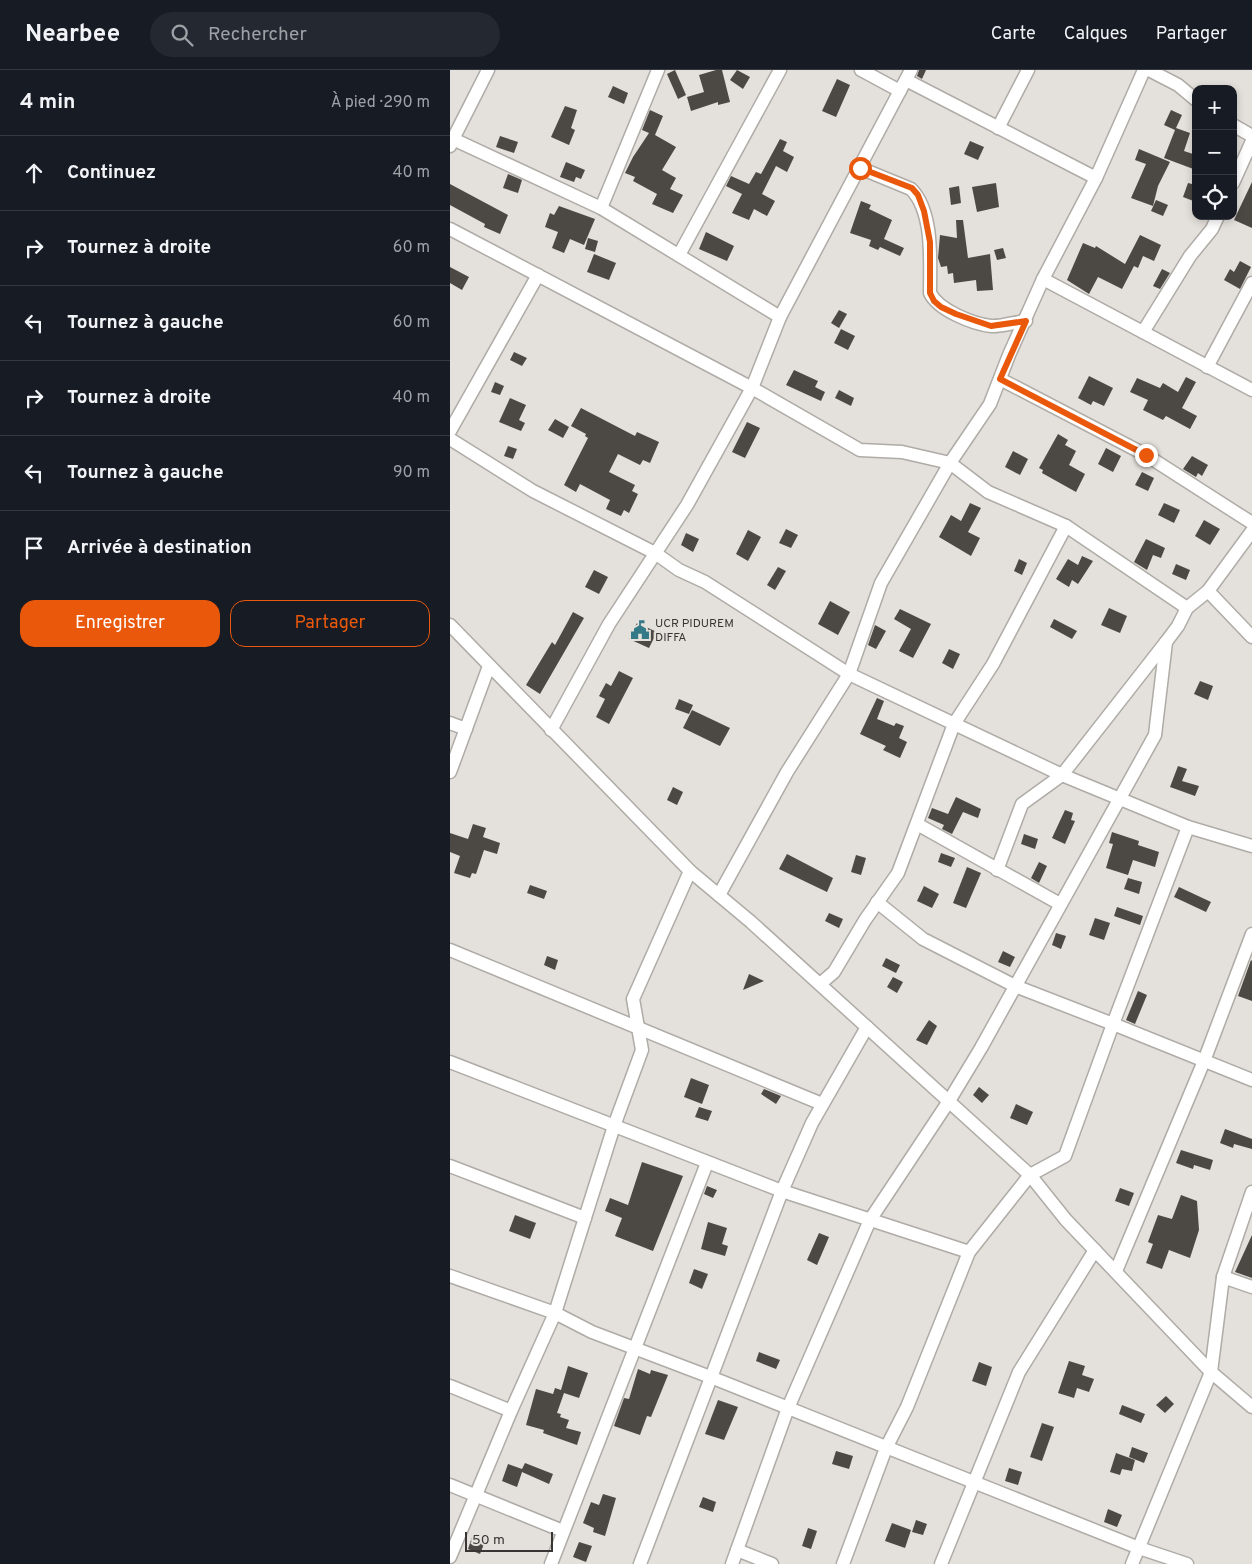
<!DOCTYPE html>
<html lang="fr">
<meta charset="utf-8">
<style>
:root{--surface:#171b24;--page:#242831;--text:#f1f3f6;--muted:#9ea1a6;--line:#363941;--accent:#ea580c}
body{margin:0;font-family:Overpass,sans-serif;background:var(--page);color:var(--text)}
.controls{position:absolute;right:15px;top:15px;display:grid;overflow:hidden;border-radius:10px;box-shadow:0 2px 8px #0003}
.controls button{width:45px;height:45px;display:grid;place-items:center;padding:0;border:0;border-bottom:1px solid var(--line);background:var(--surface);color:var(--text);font:25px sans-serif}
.scale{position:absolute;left:15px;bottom:12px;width:88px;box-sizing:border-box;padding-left:5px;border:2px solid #383634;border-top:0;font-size:14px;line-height:18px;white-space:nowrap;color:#383634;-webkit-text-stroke:4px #e4e0db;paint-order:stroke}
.stop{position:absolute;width:15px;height:15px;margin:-11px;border:4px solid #ea580c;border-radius:50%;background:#fff}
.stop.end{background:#ea580c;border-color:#fff;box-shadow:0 1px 5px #0008}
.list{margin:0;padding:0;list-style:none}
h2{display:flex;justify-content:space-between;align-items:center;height:65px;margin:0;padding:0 20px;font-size:21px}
h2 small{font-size:16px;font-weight:400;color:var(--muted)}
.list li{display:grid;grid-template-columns:32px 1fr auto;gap:15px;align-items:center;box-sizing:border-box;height:75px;padding:0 20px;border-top:1px solid var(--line)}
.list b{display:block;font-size:19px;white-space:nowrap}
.list em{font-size:16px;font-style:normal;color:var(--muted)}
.actions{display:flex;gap:10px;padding:15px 20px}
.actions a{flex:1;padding:11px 0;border:1px solid var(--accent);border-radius:15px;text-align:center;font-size:18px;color:var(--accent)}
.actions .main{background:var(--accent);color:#fff}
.icon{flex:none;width:28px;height:28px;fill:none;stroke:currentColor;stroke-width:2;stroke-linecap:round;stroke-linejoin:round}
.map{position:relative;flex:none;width:802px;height:1494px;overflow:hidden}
header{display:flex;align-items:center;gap:30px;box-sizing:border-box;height:70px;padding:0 25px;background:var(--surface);border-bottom:1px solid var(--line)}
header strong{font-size:24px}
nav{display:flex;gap:28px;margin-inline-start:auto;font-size:18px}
.search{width:350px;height:45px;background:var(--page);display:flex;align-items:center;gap:12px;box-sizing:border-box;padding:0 18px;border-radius:28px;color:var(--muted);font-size:19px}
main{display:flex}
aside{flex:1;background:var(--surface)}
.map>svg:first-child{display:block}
.building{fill:#4c4944}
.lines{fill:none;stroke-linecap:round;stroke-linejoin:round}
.street-casing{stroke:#afaba6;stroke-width:15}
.street{stroke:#fff;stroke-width:12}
.route{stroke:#ea580c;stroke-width:6}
.labels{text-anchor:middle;stroke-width:5;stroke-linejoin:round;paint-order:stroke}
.poi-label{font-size:12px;fill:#383634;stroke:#e4e0db;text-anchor:start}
</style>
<header>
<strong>Nearbee</strong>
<div class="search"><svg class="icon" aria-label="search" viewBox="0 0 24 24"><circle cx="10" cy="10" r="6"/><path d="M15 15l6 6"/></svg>Rechercher</div>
<nav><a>Carte</a><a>Calques</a><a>Partager</a></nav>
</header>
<main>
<aside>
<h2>4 min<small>À pied · 290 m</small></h2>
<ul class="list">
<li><svg class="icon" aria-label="ahead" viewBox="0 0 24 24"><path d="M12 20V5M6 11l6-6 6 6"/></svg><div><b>Continuez</b></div><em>40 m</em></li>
<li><svg class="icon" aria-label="right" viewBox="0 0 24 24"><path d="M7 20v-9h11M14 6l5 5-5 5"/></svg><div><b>Tournez à droite</b></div><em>60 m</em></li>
<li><svg class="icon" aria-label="left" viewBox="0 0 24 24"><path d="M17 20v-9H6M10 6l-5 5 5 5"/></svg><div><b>Tournez à gauche</b></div><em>60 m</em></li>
<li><svg class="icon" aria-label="right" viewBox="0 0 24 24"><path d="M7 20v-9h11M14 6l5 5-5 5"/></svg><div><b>Tournez à droite</b></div><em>40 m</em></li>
<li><svg class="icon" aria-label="left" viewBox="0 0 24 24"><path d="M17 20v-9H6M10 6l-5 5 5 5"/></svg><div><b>Tournez à gauche</b></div><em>90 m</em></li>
<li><svg class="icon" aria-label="arrive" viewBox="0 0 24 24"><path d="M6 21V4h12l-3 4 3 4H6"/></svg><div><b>Arrivée à destination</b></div></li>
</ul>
<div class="actions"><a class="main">Enregistrer</a><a>Partager</a></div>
</aside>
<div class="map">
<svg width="802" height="1494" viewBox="0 0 802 1494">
<rect width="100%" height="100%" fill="#e4e0db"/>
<!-- building -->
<g class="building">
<polygon points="225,0 236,25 228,29 217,4"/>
<polygon points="266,0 272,0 280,32 268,35 268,32 241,41 237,27 254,22 249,5"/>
<polygon points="287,0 300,7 293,19 280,10"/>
<polygon points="469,0 476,0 472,9 467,6"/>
<polygon points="387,9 400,15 386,47 372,41"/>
<polygon points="163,16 178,23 174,34 158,27"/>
<polygon points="115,36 127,40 121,58 125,60 119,75 101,67"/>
<polygon points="200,40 213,46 205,65 226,77 212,100 226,108 220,119 233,125 223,143 202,134 207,124 183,111 185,107 175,103 183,87 199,63 192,60"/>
<polygon points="721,40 732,45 726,58 740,63 734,81 746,85 746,100 714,88 725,60 714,55"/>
<polygon points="50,66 68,72 64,83 46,77"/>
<polygon points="330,69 337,72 333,81 344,87 337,102 326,96 312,124 325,131 317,146 304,139 299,150 282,143 292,124 276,116 281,106 299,114 306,102 311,104"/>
<polygon points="520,71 534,77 528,90 514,84"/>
<polygon points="689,79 720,92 708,116 703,136 681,128 696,94 685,90"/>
<polygon points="116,92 135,100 131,109 126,107 124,112 110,107"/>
<polygon points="58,104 72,110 68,123 53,118"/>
<polygon points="802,112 802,158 784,150"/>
<polygon points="546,113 549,137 527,142 522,117"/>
<polygon points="738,113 746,115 746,132 733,127"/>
<polygon points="0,114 58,145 50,164 34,157 35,154 0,135"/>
<polygon points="509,116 511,133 501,135 499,118"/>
<polygon points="706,130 718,135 713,146 701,141"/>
<polygon points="411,131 421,135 419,139 442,150 434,169 454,178 450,186 430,177 428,180 419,176 421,170 400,163"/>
<polygon points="109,136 145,149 134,175 120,169 114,183 102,178 108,162 95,157 100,143 104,145"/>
<polygon points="506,150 513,150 518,188 540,184 543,220 527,221 526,210 504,213 503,203 498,204 497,196 491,197 488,188 490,165 507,168"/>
<polygon points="256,162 284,176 277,191 249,179"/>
<polygon points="690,165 711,175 704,191 693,186 688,198 684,196 672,219 648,207 639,224 617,210 633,173 645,178 646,176 675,194"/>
<polygon points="138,168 148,171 145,182 135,179"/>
<polygon points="553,178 556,188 547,190 544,180"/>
<polygon points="144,184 166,193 159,210 137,202"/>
<polygon points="790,191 801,197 790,219 774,210 780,199 784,202"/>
<polygon points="0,197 19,207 12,220 0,213"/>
<polygon points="712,199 720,203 710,219 703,216"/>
<polygon points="389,240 397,244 389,258 381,253"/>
<polygon points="391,259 405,266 398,280 384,273"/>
<polygon points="64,282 77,288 72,296 60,290"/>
<polygon points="344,300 368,311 365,317 375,322 371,331 336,315"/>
<polygon points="639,306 663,318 654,336 643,331 641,335 628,328"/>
<polygon points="736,307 746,312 732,338 747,346 740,359 716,346 713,350 693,340 698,330 680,322 687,308 710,318 713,313 728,322"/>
<polygon points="45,312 54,316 50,325 41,322"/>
<polygon points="389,320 404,328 401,336 385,328"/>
<polygon points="60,328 76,335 69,350 75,353 71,361 49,352"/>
<polygon points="131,338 185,366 187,362 209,372 200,393 193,390 190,395 168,384 159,402 185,415 182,421 188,424 179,443 174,440 171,446 156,439 160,430 130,414 126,422 114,415 138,368 135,366 136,364 121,356"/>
<polygon points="105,349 119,357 113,368 98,360"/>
<polygon points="297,352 310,358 295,388 282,382"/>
<polygon points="608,364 618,370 615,375 626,381 619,395 635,404 626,422 592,403 593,400 589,398"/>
<polygon points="58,376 67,379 63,389 54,386"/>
<polygon points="656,378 671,386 663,402 648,394"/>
<polygon points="563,381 578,389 570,405 555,397"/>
<polygon points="742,386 758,395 752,406 748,403 746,407 733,399"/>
<polygon points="692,402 704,408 698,421 685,415"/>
<polygon points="520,433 531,438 518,462 530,468 521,486 489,467 501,445 511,451"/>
<polygon points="714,433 730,440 724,453 708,445"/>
<polygon points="754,450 770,459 760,475 745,466"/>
<polygon points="336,459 348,465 341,478 329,473"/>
<polygon points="298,460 311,467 298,491 286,484"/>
<polygon points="236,463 249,469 243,482 231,475"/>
<polygon points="696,469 715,478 711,488 703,485 697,500 684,492"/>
<polygon points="632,486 643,491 628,514 622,510 619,517 606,509 618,489 628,495"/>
<polygon points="569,489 577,493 572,505 564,501"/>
<polygon points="726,494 740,500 736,510 722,504"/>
<polygon points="328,497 336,501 325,520 317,515"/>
<polygon points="144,500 158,507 149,524 135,517"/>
<polygon points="380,531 400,542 388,565 368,554"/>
<polygon points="659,538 677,546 670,563 651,555"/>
<polygon points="450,539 481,554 463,588 449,581 461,559 444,549"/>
<polygon points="123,542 134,548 90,624 76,615 102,572 105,575"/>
<polygon points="604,549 627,561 622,569 600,557"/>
<polygon points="187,553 207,562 199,578 179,569"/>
<polygon points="425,555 436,561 426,579 418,575"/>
<polygon points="499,579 510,584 503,599 492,593"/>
<polygon points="169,601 183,608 159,654 146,647 155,629 149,626 156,613 161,616"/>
<polygon points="750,611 763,616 758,630 744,624"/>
<polygon points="427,628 434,631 427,649 444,656 446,653 454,656 449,668 457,672 450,688 433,680 436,676 410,664"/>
<polygon points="229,629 243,635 239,644 225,639"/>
<polygon points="242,640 280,658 270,676 233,658"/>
<polygon points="728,696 737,699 732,711 749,716 745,726 720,717"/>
<polygon points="223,717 233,722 227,735 217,730"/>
<polygon points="506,727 531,739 528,748 513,742 502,764 492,759 494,755 478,748 482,738 498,744"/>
<polygon points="615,740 623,743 621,750 625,751 615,774 602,768"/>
<polygon points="23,754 36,758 33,767 50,773 47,784 34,780 26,804 22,803 20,808 4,803 10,786 0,782 0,763 18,769"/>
<polygon points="662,762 689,771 688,775 709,782 705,797 683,790 678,805 656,798 663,774 659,773"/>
<polygon points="574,764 588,769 585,779 571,774"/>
<polygon points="491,783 505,788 501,797 488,792"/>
<polygon points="337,784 383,808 377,822 329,799"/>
<polygon points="406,785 416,788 411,805 401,802"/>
<polygon points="589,792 597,796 589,813 581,808"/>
<polygon points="517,797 531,803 516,838 503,833"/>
<polygon points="678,808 692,812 689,824 674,819"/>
<polygon points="80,815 97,821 94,829 77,823"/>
<polygon points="474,816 489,824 482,838 467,831"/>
<polygon points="729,817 761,832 756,842 724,827"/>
<polygon points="667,837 693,846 690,855 664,846"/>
<polygon points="379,843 393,849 389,858 375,851"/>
<polygon points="645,848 660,853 654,870 639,865"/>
<polygon points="606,863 616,866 611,879 602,875"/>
<polygon points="553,881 565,887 560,897 548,892"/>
<polygon points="97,886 108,890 105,900 94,895"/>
<polygon points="436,888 450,895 446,903 432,896"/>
<polygon points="801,890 802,891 802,931 788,926"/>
<polygon points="299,904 314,911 293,920"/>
<polygon points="443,907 453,912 447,923 437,917"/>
<polygon points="688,921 697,925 685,954 676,950"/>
<polygon points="479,950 487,956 477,975 466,970"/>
<polygon points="241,1008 259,1015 252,1034 234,1027"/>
<polygon points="529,1017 539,1025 532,1033 523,1025"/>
<polygon points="314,1019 331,1026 326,1034 311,1024"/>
<polygon points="566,1034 583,1042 577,1055 560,1048"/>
<polygon points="249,1037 262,1041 258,1051 245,1047"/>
<polygon points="775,1059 802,1069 802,1079 784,1074 783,1078 770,1073"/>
<polygon points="731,1080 763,1090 760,1100 744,1095 743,1099 726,1093"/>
<polygon points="192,1092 233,1106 203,1181 165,1166 172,1148 155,1141 160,1128 178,1135"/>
<polygon points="257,1116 267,1120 263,1128 254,1124"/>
<polygon points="670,1118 684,1123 679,1136 665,1131"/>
<polygon points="731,1125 747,1131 749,1160 740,1188 719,1180 712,1199 696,1193 703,1174 698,1172 708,1145 722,1149"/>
<polygon points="65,1145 86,1153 80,1169 59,1161"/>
<polygon points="258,1152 277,1158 272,1174 278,1176 275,1186 251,1179"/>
<polygon points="369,1163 379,1167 367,1195 357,1190"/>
<polygon points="802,1165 802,1208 785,1202"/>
<polygon points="244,1199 258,1204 252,1219 239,1213"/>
<polygon points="309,1282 330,1290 326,1299 306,1291"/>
<polygon points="619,1291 635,1296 632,1305 644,1309 639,1322 627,1318 624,1328 608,1323"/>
<polygon points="529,1292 542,1297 536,1316 522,1311"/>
<polygon points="118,1296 138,1303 129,1328 114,1323 107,1343 111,1344 110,1347 119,1350 116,1358 131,1362 127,1375 93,1363 94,1360 76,1355 86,1319 103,1324 105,1318 111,1320"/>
<polygon points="188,1299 200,1304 201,1300 218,1305 201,1347 197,1346 190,1365 164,1356 174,1328 179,1329"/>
<polygon points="716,1326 724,1334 715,1343 706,1335"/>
<polygon points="268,1330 288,1337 274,1370 255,1364"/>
<polygon points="672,1335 695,1344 691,1353 669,1344"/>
<polygon points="592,1353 604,1357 592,1391 580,1387"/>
<polygon points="682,1377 698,1383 694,1393 679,1387"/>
<polygon points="386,1381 403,1386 399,1399 382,1394"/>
<polygon points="666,1383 685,1390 682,1401 672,1399 670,1405 660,1402"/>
<polygon points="75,1393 103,1404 99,1414 72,1402 67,1417 52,1411 58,1394 72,1399"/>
<polygon points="559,1398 572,1402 568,1415 555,1411"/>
<polygon points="153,1424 166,1428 155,1466 143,1462 144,1458 133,1453 141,1432 149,1435"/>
<polygon points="253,1427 266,1432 263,1442 249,1437"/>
<polygon points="658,1439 672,1445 667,1457 654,1452"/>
<polygon points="466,1450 477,1454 473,1465 462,1462"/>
<polygon points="442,1453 461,1460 455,1478 435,1471"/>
<polygon points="358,1458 367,1461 361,1479 352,1476"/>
<polygon points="23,1464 36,1469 30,1484 18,1479"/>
<polygon points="129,1472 142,1476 136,1492 123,1487"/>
</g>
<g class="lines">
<!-- street casing -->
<g class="street-casing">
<g id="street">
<polyline points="411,0 450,21"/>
<polyline points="699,0 728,15 746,30"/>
<polyline points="456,10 646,108"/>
<polyline points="783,55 802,66"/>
<polyline points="548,58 578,0"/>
<polyline points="3,69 38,0"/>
<polyline points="0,76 3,69 151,138 330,247"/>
<path d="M410 98 461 119C484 142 480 192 480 223 488 240 523 254 541 256 551 257 565 252 576 251"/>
<polyline points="783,113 802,71"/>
<polyline points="151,138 208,0"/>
<polyline points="0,159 302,318 410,380 452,382 500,393 538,422 616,456 737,538"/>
<polyline points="229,185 330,0"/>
<polyline points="593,209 802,320"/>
<polyline points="693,262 740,186 762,159 768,146"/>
<polyline points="757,297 802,213"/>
<polyline points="550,309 696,385 802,453"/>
<polyline points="0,361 88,205"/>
<polyline points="0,369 83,421 205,483 229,500 255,512 399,604 612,705 738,757 802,776"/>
<polyline points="758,521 802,567"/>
<polyline points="0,555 240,801 301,852 580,1105 616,1150 761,1302 802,1337"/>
<polyline points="0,653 16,659"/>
<polyline points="101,660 159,554 237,435 302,318 330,247 461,0"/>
<polyline points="0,702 39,596"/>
<polyline points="467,754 610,834"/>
<polyline points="738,757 663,954 802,1010"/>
<polyline points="547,800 572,734 612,705 716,572"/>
<polyline points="269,825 337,702 399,604 431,513 500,393 540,334 559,285 593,209 646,108 694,0"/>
<polyline points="0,880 372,1034"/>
<polyline points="370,914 384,902 415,850 448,803 504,654 543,594 616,456"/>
<polyline points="0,992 332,1121 519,1182"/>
<polyline points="0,1096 135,1148"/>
<polyline points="666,1201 754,991 802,864"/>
<polyline points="0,1206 105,1243 142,1262 263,1308 689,1478 737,1494"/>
<polyline points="773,1207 802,1217"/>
<polyline points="0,1316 61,1341"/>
<polyline points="0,1415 113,1461"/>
<polyline points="287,1480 322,1494"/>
<polyline points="0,1487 61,1341 105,1243 164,1056 192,980 183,929 240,801"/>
<polyline points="101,1494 257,1093"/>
<polyline points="190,1494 332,1121 362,1053 417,957"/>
<polyline points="282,1494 338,1338 420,1150 499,1031 531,978 705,665 716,572 728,556 737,538 758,521 802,461"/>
<polyline points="393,1494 436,1378 457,1337 519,1182 580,1105 615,1086 663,954 565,916 473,869 427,832"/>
<polyline points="491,1494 569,1302 645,1180"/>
<polyline points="682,1494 761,1302 773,1207 802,1122"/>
</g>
</g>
<!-- street -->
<use href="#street" class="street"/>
</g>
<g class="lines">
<!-- route -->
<polyline class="route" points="410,98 462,118 468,125 474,141 480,172 480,223 484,231 491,237 506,244 541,256 576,251 550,309 696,385"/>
</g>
<!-- icons -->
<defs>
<g id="civic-bare" transform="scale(1.5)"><path d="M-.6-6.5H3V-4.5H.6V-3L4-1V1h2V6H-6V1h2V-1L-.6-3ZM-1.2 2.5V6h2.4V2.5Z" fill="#347987" stroke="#e4e0db" stroke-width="2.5" paint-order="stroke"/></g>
</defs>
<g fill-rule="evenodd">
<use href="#civic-bare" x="190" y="560"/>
</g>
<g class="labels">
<!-- poi labels -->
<g class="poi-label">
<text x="205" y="557">UCR PIDUREM<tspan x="205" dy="14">DIFFA</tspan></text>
</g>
</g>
</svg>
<div class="controls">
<button>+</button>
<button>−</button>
<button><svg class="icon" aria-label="locate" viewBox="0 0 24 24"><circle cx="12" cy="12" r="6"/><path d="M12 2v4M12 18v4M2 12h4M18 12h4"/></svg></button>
</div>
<div class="scale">50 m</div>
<div class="stop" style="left:410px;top:98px"></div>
<div class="stop end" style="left:696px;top:385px"></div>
</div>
</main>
